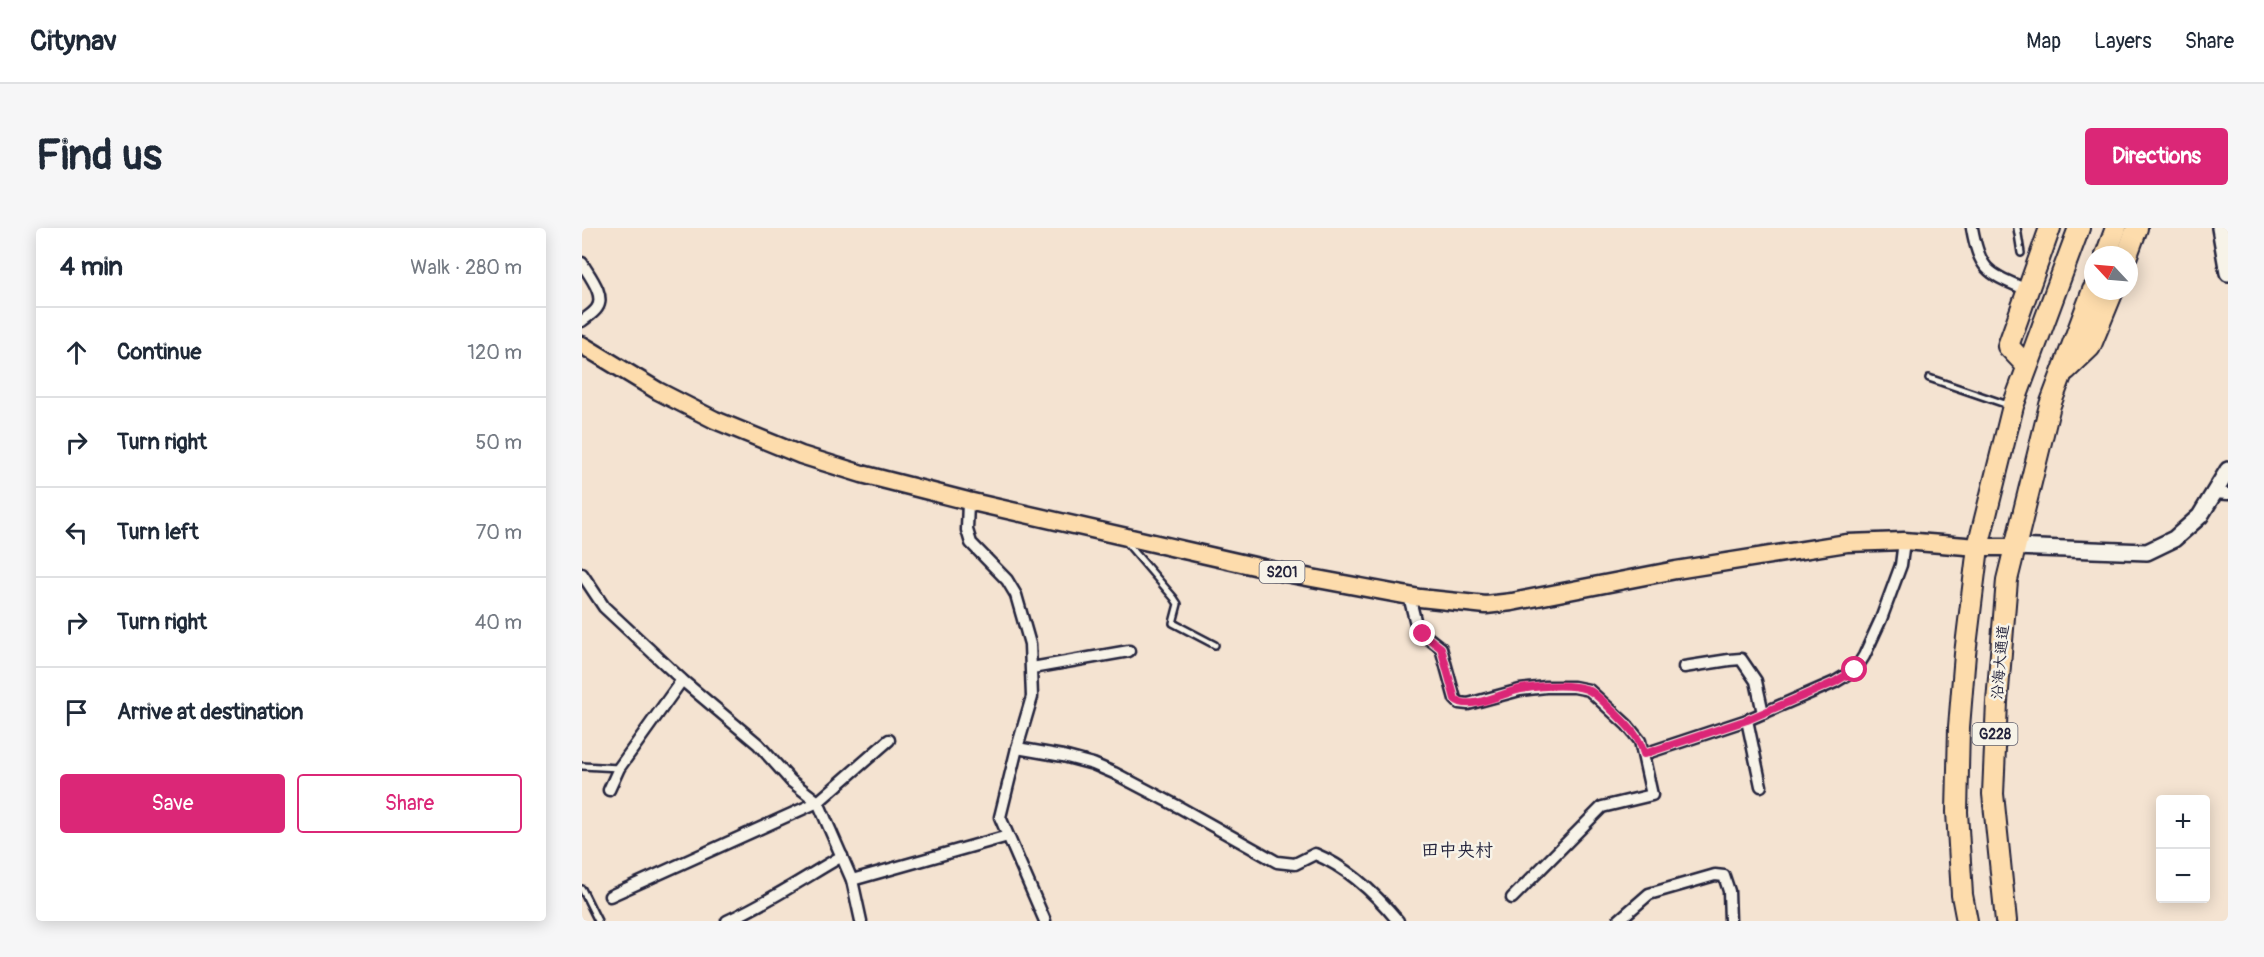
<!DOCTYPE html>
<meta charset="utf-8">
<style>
:root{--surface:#fff;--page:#f6f6f7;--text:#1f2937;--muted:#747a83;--line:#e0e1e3;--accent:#db2777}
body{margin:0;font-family:Pangolin,"LXGW WenKai TC",sans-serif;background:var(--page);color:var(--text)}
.controls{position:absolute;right:18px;bottom:18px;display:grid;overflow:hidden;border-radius:6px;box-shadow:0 3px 15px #0003}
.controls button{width:54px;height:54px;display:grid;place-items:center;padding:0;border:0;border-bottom:2px solid var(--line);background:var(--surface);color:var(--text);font:30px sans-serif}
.compass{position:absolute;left:1502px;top:18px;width:54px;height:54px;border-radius:50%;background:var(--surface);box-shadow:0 3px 15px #0003;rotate:296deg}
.stop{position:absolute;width:18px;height:18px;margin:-14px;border:4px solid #db2777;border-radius:50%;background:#fff}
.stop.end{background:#db2777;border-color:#fff;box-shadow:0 2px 6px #0008}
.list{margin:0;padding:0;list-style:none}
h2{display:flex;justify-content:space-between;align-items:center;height:78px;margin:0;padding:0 24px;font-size:26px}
h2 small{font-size:20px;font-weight:400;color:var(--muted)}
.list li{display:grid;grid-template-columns:39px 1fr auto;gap:18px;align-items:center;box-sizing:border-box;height:90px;padding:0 24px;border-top:2px solid var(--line)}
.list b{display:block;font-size:22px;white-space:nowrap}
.list em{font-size:20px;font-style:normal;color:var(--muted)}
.actions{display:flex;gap:12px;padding:18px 24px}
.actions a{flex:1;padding:14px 0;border:2px solid var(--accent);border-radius:6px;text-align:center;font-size:21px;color:var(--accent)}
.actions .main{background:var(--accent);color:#fff}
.icon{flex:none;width:33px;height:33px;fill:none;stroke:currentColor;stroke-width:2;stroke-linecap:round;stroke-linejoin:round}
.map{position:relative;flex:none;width:1646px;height:693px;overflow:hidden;border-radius:6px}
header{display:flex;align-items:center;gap:36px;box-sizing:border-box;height:84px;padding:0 30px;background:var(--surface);border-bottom:2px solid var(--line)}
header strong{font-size:28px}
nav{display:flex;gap:33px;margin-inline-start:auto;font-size:21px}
.intro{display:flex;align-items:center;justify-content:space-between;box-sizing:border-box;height:144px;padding:0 36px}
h1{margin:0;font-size:42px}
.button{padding:15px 27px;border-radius:6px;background:var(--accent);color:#fff;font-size:21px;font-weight:700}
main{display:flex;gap:36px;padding:0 36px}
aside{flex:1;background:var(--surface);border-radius:6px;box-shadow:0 3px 15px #0003}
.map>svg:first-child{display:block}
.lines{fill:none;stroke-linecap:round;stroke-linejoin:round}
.lane-casing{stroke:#22223b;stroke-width:10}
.street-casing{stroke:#22223b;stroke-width:15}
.secondary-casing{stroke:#22223b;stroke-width:20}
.primary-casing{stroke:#22223b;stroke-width:21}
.highway-casing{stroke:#22223b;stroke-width:24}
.lane{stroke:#f7f3e8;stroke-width:5}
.street{stroke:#f7f3e8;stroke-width:10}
.secondary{stroke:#f7f3e8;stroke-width:15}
.primary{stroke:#fddcac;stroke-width:16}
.highway{stroke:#fddcac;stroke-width:20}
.route{stroke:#db2777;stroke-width:8}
.labels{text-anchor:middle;stroke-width:5;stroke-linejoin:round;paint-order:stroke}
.shield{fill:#f7f3e8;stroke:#62616f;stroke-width:1.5}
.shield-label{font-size:14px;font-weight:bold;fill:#22223b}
.street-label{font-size:15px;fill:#22223b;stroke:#f7f3e8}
.quarter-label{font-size:18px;fill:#22223b;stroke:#f7f3e8}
</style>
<header>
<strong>Citynav</strong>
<nav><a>Map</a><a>Layers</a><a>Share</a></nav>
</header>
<div class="intro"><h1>Find us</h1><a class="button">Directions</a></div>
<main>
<aside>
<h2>4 min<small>Walk · 280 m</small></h2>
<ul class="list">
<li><svg class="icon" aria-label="ahead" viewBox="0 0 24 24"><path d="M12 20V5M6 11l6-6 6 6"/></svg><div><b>Continue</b></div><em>120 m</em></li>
<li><svg class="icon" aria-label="right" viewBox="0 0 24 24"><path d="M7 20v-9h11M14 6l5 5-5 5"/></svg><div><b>Turn right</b></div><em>50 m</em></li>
<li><svg class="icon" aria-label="left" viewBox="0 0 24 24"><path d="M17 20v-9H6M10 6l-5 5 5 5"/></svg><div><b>Turn left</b></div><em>70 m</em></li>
<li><svg class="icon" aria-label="right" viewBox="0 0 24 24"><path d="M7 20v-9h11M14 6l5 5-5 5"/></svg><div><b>Turn right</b></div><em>40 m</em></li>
<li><svg class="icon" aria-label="arrive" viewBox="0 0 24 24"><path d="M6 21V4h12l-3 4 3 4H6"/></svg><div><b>Arrive at destination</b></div></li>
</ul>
<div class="actions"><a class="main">Save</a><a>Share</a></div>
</aside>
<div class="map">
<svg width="1646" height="693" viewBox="0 0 1646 693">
<rect width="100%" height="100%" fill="#f4e3d1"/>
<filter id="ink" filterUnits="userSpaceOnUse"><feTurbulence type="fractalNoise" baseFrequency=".0167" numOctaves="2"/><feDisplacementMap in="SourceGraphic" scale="12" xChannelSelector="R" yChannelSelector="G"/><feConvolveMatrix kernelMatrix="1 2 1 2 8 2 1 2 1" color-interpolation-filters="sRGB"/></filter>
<g filter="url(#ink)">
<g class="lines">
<!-- lane casing -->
<g class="lane-casing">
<g id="lane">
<polyline points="1435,0 1439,25"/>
<polyline points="1347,150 1426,177"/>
<polyline points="544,314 592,370 596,376 591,395 633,417"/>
<polyline points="0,538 37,540"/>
<polyline points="0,661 16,693"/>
</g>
</g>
<!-- street casing -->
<g class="street-casing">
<g id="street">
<path d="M1390 0C1398 44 1406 45 1445 62"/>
<path d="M0 35C6 46 24 67 15 80 12 85 5 89 0 93"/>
<polyline points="1632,265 1646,266"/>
<polyline points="386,273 385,302 389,315 425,352 434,367 448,416 450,469 435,520 418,589 463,693"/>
<polyline points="0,346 22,379 100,452 176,516 209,553 236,574 270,652 279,693"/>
<polyline points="827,368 834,396 841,406 859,420 873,471 877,475 886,476 938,462 964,459 992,459 1007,462 1045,497 1058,513 1070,567 1020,579 930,670"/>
<polyline points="1102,439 1147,432 1159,431 1174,453 1181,485"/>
<polyline points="450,440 547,423"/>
<polyline points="1165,492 1179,558"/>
<path d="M435 520 481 528 511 536 532 545 597 579 695 634 713 636 733 626C767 640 793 665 816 693"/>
<polyline points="1062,526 1165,492 1253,454 1273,442 1282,428 1299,391 1319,337 1322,313"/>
<polyline points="27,562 37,540 100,452"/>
<polyline points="270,652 426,608"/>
<polyline points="28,668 236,574 307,512"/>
<path d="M145 693C185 675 222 650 260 628"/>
<polyline points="1036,693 1067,666 1133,647 1142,648 1147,663 1148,693"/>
</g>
</g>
<!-- secondary casing -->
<g class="secondary-casing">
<g id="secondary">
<polyline points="1638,0 1646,45"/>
<polyline points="1432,319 1565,324 1592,311 1618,288 1646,242"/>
</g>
</g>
<!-- primary casing -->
<g class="primary-casing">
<polyline id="primary" points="0,117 76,163 133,192 219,227 280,246 386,273 703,345 838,370 904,377 930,374 1094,342 1265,315 1322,313 1396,319 1432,319"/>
</g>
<!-- highway casing -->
<g class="highway-casing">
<g id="highway">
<polyline points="1524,27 1534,0"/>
<polyline points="1545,27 1555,0"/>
<polyline points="1444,137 1426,118 1468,0"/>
<polyline points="1484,142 1508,119 1531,63"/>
<polyline points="1385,693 1380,667 1375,584 1377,499 1383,426 1396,319 1431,178 1497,0"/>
<polyline points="1424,693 1411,566 1415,474 1425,352 1468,177 1511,62"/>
</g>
</g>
<!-- lane -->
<use href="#lane" class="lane"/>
<!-- street -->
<use href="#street" class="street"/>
<!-- secondary -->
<use href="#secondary" class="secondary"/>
<!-- primary -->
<use href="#primary" class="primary"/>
<!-- highway -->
<use href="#highway" class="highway"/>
</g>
</g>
<g class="lines" filter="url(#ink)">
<!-- route -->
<path class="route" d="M841 406 859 420 873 471C888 484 922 464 939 461 959 458 986 455 1004 461 1015 465 1025 478 1033 485 1046 498 1057 508 1062 526L1165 492 1253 454 1273 442"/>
</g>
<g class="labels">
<!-- shield labels -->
<g class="shield">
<rect x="677.5" y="333" width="45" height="22" rx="4.5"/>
<rect x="1390.5" y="495" width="45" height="22" rx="4.5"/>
</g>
<g class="shield-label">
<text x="700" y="349">S201</text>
<text x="1413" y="511">G228</text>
</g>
<!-- street labels -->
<g class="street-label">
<text transform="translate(1418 434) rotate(-85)" y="5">沿海大通道</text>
</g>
<!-- quarter labels -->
<g class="quarter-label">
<text x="875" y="628">田中央村</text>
</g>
</g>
</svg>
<div class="controls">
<button>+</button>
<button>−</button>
</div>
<svg class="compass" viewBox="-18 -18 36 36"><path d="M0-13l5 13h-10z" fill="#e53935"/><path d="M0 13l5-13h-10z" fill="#747a83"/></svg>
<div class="stop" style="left:1273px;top:442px"></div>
<div class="stop end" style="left:841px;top:406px"></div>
</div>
</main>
